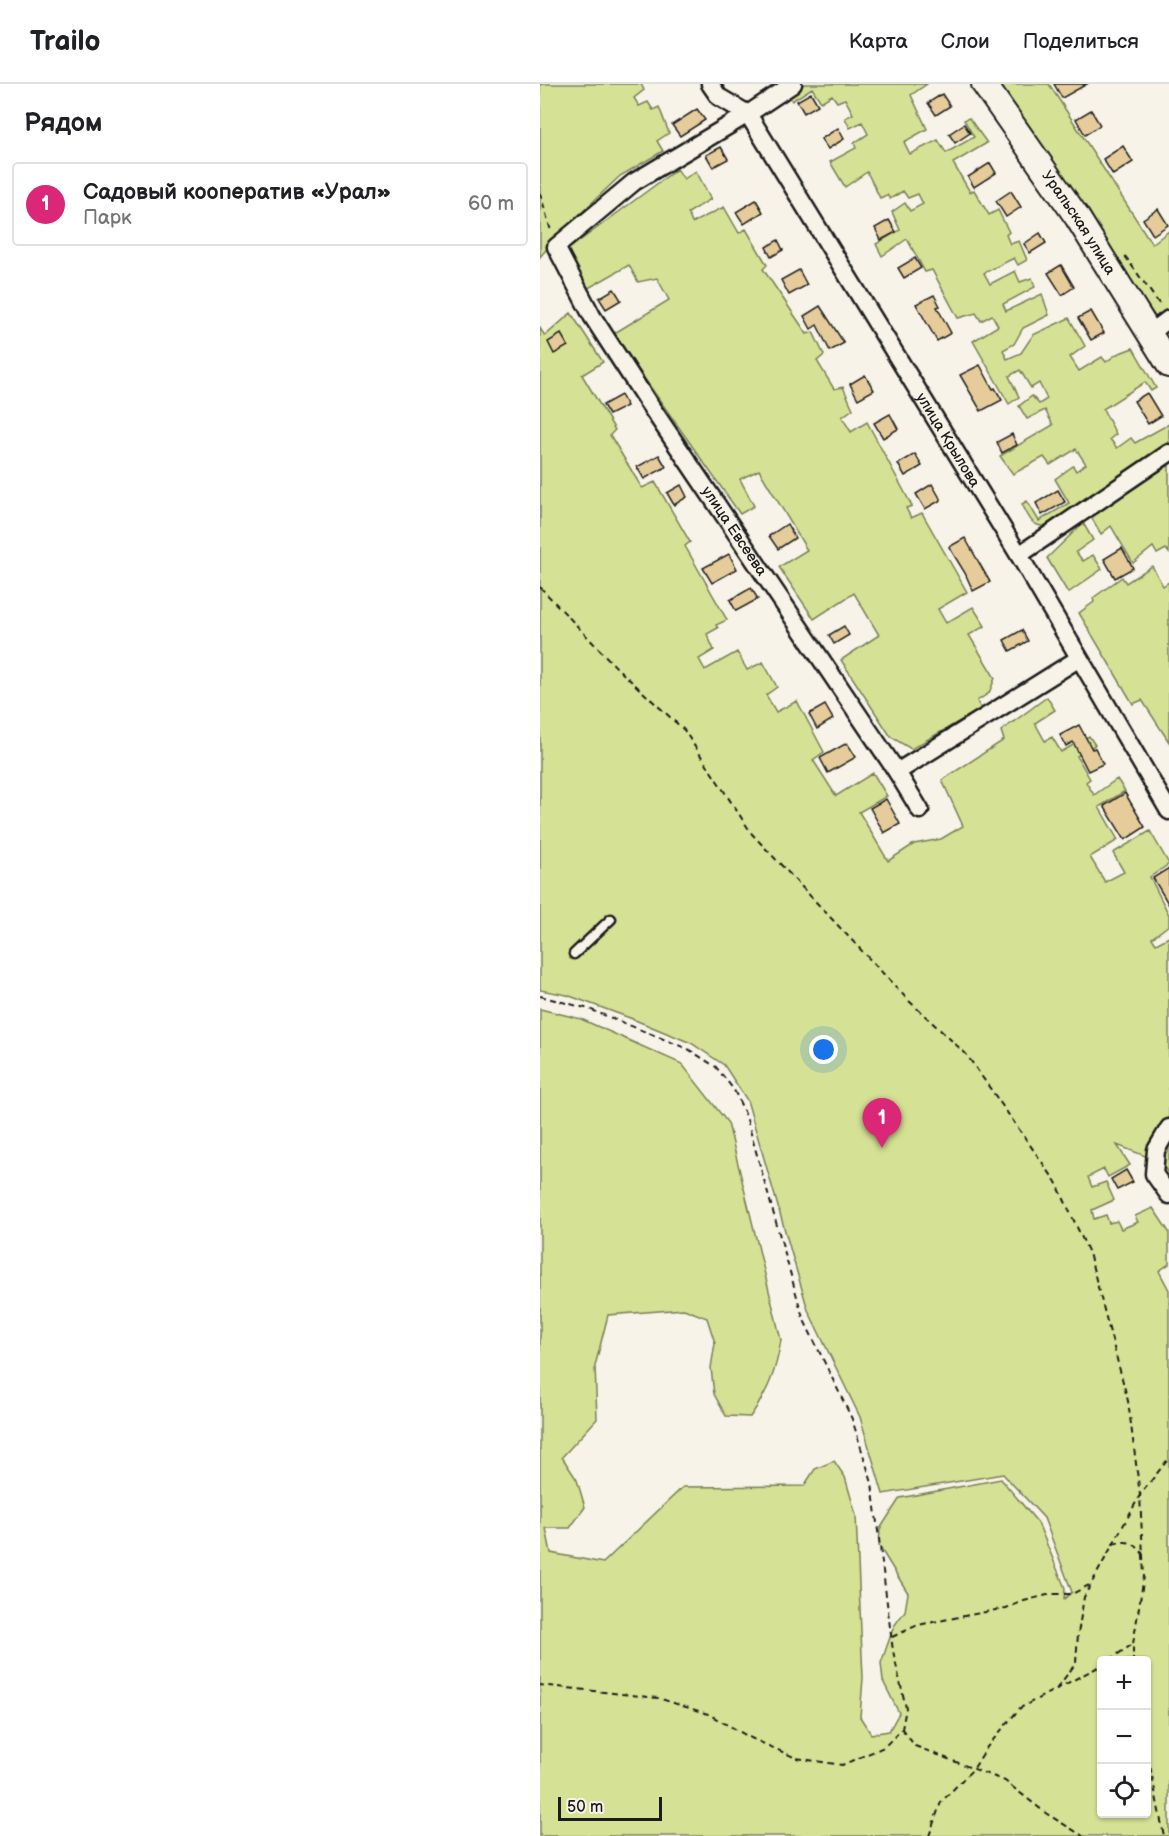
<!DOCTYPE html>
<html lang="ru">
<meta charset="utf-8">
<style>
:root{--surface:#fff;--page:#f2f2f2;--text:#202124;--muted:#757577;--line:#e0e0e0;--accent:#db2777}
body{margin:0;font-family:"Balsamiq Sans",sans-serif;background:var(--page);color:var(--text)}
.controls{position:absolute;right:18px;bottom:18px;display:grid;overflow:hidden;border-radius:6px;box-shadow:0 2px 4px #0004}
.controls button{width:54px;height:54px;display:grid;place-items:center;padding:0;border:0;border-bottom:2px solid var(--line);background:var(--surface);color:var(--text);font:30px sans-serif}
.scale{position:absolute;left:18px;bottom:15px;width:104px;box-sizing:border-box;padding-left:6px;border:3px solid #1c1c1c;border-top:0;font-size:16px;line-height:21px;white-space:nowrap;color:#1c1c1c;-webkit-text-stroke:4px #f7f3e8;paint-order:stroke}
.you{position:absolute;left:284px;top:966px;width:21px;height:21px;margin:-15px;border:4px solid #fff;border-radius:50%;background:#1a73e8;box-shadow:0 0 0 9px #1a73e833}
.badge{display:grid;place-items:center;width:39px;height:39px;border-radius:50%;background:var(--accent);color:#fff;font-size:20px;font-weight:700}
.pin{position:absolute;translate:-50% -50px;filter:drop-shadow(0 2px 3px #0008)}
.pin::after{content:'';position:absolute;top:32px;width:21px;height:18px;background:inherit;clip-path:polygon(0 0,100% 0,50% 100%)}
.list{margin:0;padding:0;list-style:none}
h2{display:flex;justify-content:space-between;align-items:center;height:78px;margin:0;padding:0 24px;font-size:26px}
h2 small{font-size:20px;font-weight:400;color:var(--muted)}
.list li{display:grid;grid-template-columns:39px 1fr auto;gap:18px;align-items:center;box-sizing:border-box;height:84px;margin:0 12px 12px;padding:0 12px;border:2px solid var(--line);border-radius:6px}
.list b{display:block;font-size:22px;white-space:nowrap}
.list p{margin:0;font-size:20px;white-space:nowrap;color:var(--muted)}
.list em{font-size:20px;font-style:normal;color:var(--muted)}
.icon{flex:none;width:33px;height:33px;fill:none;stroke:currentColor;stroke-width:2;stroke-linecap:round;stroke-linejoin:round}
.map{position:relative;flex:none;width:629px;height:1752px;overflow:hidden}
header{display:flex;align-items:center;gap:36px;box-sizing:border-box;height:84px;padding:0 30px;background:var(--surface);border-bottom:2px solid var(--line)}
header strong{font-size:28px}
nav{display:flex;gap:33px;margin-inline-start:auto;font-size:21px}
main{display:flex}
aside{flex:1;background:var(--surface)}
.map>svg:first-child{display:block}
.green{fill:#d5e194;stroke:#787e58;stroke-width:1.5;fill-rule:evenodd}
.building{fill:#e6cc9b;stroke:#1c1c1c;stroke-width:1.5}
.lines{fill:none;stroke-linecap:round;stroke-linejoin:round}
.lane-casing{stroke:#1c1c1c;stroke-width:13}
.street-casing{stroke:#1c1c1c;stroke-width:21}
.secondary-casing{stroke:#1c1c1c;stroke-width:28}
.path{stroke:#1c1c1c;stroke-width:2;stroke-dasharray:6 4.5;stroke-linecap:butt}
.lane{stroke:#f7f3e8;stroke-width:8}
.street{stroke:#f7f3e8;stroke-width:16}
.secondary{stroke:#f7f3e8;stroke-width:24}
.labels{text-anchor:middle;stroke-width:5;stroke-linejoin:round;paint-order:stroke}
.street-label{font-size:15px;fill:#1c1c1c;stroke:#f7f3e8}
</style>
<header>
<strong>Trailo</strong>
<nav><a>Карта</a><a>Слои</a><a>Поделиться</a></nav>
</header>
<main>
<aside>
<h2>Рядом<small></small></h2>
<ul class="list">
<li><span class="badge">1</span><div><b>Садовый кооператив «Урал»</b><p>Парк</p></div><em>60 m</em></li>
</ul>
</aside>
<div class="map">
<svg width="629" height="1752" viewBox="0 0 629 1752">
<rect width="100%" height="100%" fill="#f7f3e8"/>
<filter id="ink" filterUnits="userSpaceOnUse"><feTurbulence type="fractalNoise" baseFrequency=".0167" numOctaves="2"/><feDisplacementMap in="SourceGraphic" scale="12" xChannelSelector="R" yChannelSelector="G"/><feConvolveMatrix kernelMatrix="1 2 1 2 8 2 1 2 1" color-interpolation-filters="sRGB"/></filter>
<g filter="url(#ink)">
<!-- green -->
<g class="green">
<polygon points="0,0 101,0 104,6 94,14 99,22 108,18 113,26 119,23 129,49 117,57 123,67 80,92 21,148 0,173"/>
<path d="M264 0H387L371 11 387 45 364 58 370 70 398 56 406 69 434 53 424 36 429 34 447 59 413 79 430 108 434 106 449 131 458 126 469 148 466 151 470 160 479 157 487 176 478 181 474 174 444 189 450 200 475 187 480 198 492 194 495 203 463 220 466 227 502 210 509 231 483 244 474 260 463 266 467 275 481 269 493 251 529 234 545 262 530 273 539 287 562 273 566 278 577 270 593 264 616 304 611 307 605 298 563 325 576 350 570 355 577 364 591 354 595 359 629 340V363L511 442C491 444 490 435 482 420L487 417 499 437 529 419 515 395 533 382 536 387 546 380 536 365 510 381 504 373 473 390 460 372 513 341 505 326 487 335 479 322 492 312 499 320 507 315 499 299 491 304 480 286 469 292 479 313 469 320 433 257 458 242 452 231 441 237 436 229 418 234 392 186 385 188 367 155 342 172 336 160 360 146 352 128 365 119 370 127 383 120 378 110 368 114 363 107 350 115 347 111 340 114 327 88 305 103 290 78 316 64 314 59 328 50 322 38 310 44 305 34 313 30 305 15 297 18 292 11 281 18 272 4 252 17 248 11Z"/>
<polygon points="456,0 509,0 612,160 629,147 629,225 616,234"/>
<polygon points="137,85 144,95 156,87 171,115 148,129 152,139 184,123 199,149 206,145 227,181 223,185 267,250 273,248 284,271 277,277 294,305 303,303 313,325 302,333 311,348 327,338 372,422 366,424 371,434 382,429 427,508 398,525 406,539 433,523 445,542 429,551 455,594 449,609 437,617 441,625 371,665 351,653 301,576 339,551 314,509 274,535 239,483 267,466 219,386 200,395 214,422 200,430 73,250 129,216 117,194 98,198 89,181 45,206 26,167"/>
<path d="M31 229 63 278 42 291 75 346 70 351 102 404 115 398 150 458 145 462 187 536 176 541 178 544 167 550 174 566 159 575 165 586 197 568 207 586 223 578 237 603 226 611 236 628 257 617 284 668 273 676 296 712 333 689 347 712 319 728 348 777 374 760 401 755 423 742 402 696 464 656 461 647 507 613 515 626 495 639 505 657 512 653 521 668 549 652 555 661 537 672 550 695 546 698 554 711 577 695 585 707 559 723 578 756 550 773 565 798 584 788 573 769 610 747 629 780 610 793 629 831V841L612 854 616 860 629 853V1091L621 1078 577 1061 590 1081 568 1093 564 1085 548 1093 552 1103 566 1098 574 1116 552 1126 554 1135 566 1131 569 1139 577 1137 581 1145 598 1138 595 1132 613 1124 629 1148V1180L619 1187 629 1206V1752H0V925L41 935 142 980 188 1039 241 1256C236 1288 228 1307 210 1333L186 1332 174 1310 171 1284 175 1259 167 1234 144 1225 68 1231 55 1282 57 1335 22 1373 37 1396 45 1423 30 1444H6L11 1469 63 1479 143 1403 264 1402 275 1385 294 1377 305 1393 316 1431 323 1594 320 1633 331 1650 349 1647 359 1629 343 1597 341 1579 354 1542 365 1527 368 1509 339 1462 340 1445 360 1414 461 1395 498 1439 525 1504 524 1515 532 1508 504 1434 463 1390 343 1410 320 1333 268 1226 207 1016 184 981 151 959 90 934 27 911 0 906V244L5 252ZM562 1576H606V1730H562Z"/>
<polygon points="629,381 629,469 626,465 617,470 613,463 593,479 571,442 561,450 551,433"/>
<polygon points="543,439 553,456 536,468 543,477 553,471 562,485 528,509 507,474"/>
<polygon points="612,482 623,502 629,498 629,658 602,616 593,620 539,529 554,518 553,514 582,493 586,499"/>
</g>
<!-- building -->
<g class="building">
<polygon points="514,0 547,0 522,14"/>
<polygon points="271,9 278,21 264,29 257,17"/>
<polygon points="402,10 410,22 396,31 388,19"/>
<polygon points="157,25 165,36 140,52 132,41"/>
<polygon points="551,26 560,41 545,51 536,35"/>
<polygon points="424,40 430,49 415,59 409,50"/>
<polygon points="298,44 304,55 288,65 281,55"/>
<polygon points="583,62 593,78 573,91 563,75"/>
<polygon points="181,63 188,75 173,83 166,71"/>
<polygon points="450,79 456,89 434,103 428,93"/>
<polygon points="471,107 481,123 466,133 456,117"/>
<polygon points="216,116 223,128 204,140 196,128"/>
<polygon points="618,125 628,141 613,151 603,135"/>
<polygon points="349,136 356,148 341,156 335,144"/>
<polygon points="500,149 506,159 490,169 484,160"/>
<polygon points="238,156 243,166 231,173 226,163"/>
<polygon points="375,174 381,184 364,194 358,184"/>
<polygon points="521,181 534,203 522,211 508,189"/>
<polygon points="259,186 267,201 249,211 241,196"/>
<polygon points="74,205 81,216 66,225 59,214"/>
<polygon points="394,211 400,222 397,223 411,249 397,257 376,220"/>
<polygon points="280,222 304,259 290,267 277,241 271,245 264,232"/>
<polygon points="551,227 564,249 551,256 538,234"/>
<polygon points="21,250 28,262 14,270 8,258"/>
<polygon points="440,281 453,305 455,304 462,316 441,327 420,291"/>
<polygon points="325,291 334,306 318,315 310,300"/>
<polygon points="607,309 621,332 608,340 594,317"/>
<polygon points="81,311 87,322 69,331 63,321"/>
<polygon points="350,330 358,345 343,354 334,339"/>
<polygon points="472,350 477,361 462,369 457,358"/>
<polygon points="375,370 382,382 365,392 358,380"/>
<polygon points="119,371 126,383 104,395 97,383"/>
<polygon points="392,400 401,416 385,425 376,410"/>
<polygon points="141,401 147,413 134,421 127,409"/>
<polygon points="518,406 525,418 502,431 496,419"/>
<polygon points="247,440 255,454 238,465 229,452"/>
<polygon points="425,454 450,498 433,507 425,489 409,463"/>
<polygon points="582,464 593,484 575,494 564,475"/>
<polygon points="189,470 197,485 172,499 163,484"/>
<polygon points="211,504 218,515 196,527 190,516"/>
<polygon points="304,542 309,551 294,560 289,551"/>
<polygon points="482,546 488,557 470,567 464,556"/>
<polygon points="285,621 293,635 277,645 269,630"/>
<polygon points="539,641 552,665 555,664 563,680 548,687 533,658 526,662 520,651"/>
<polygon points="307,659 316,673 288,689 280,674"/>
<polygon points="585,709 605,743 585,756 564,722"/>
<polygon points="346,715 360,740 344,749 330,724"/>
<polygon points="629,784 629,821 613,794"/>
<polygon points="586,1086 593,1098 577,1106 571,1095"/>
</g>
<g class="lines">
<!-- lane casing -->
<g class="lane-casing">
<polyline id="lane" points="34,870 71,835"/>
</g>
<!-- street casing -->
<g class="street-casing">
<g id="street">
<path id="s1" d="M170 0 179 13 208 30 479 471 629 727"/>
<path id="s2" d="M253 0 208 30 94 98 16 163 52 232 107 317 357 688 380 726"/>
<polyline points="609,250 629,235"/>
<polyline points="479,471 629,369"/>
<polyline points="357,688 538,575"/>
<polyline points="629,1044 616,1066 614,1090 629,1111"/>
</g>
</g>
<!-- secondary casing -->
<g class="secondary-casing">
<g id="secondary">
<path id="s3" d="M444 0 537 133 629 281"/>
</g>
</g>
<!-- path -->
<g class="path">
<polyline points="0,109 11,147"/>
<polyline points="585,172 620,221"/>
<polyline points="0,503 78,585 144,646 212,750 369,917 426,970 516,1098 549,1169 588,1317 600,1411 604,1492 593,1560 593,1576"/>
<polyline points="0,912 49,925 148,965 176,983 194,1006 206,1032 263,1234 312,1335 332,1399 353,1567 366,1624 362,1645 344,1663 302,1681 256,1674 211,1654 168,1630 118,1614 0,1601"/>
<path d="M573 1460C588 1456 593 1457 603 1470"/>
<polyline points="352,1553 378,1541 466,1524 484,1517 511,1510 532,1510 551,1500"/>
<polyline points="569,1576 593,1560"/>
<polyline points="517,1604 536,1579 538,1550 544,1513 600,1411 629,1374"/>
<polyline points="362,1645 375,1662 465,1697 507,1730 543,1752"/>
<polyline points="606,1662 624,1752"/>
<polyline points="389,1752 401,1718 434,1684 447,1663 480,1624 562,1581"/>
</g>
<!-- lane -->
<use href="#lane" class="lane"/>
<!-- street -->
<use href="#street" class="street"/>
<!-- secondary -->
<use href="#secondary" class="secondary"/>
</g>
</g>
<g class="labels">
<!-- street labels -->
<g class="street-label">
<text dy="5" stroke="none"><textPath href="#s3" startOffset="168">Уральская улица</textPath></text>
<text dy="5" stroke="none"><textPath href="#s1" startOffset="432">улица Крылова</textPath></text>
<text dy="5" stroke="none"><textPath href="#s2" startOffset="624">улица Евсеева</textPath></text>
</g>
</g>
</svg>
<div class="controls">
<button>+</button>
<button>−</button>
<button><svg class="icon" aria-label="locate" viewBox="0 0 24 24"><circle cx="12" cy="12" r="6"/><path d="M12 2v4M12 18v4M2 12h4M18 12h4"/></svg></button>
</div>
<div class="scale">50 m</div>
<div class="you"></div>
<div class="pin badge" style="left:342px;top:1064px">1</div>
</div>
</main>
